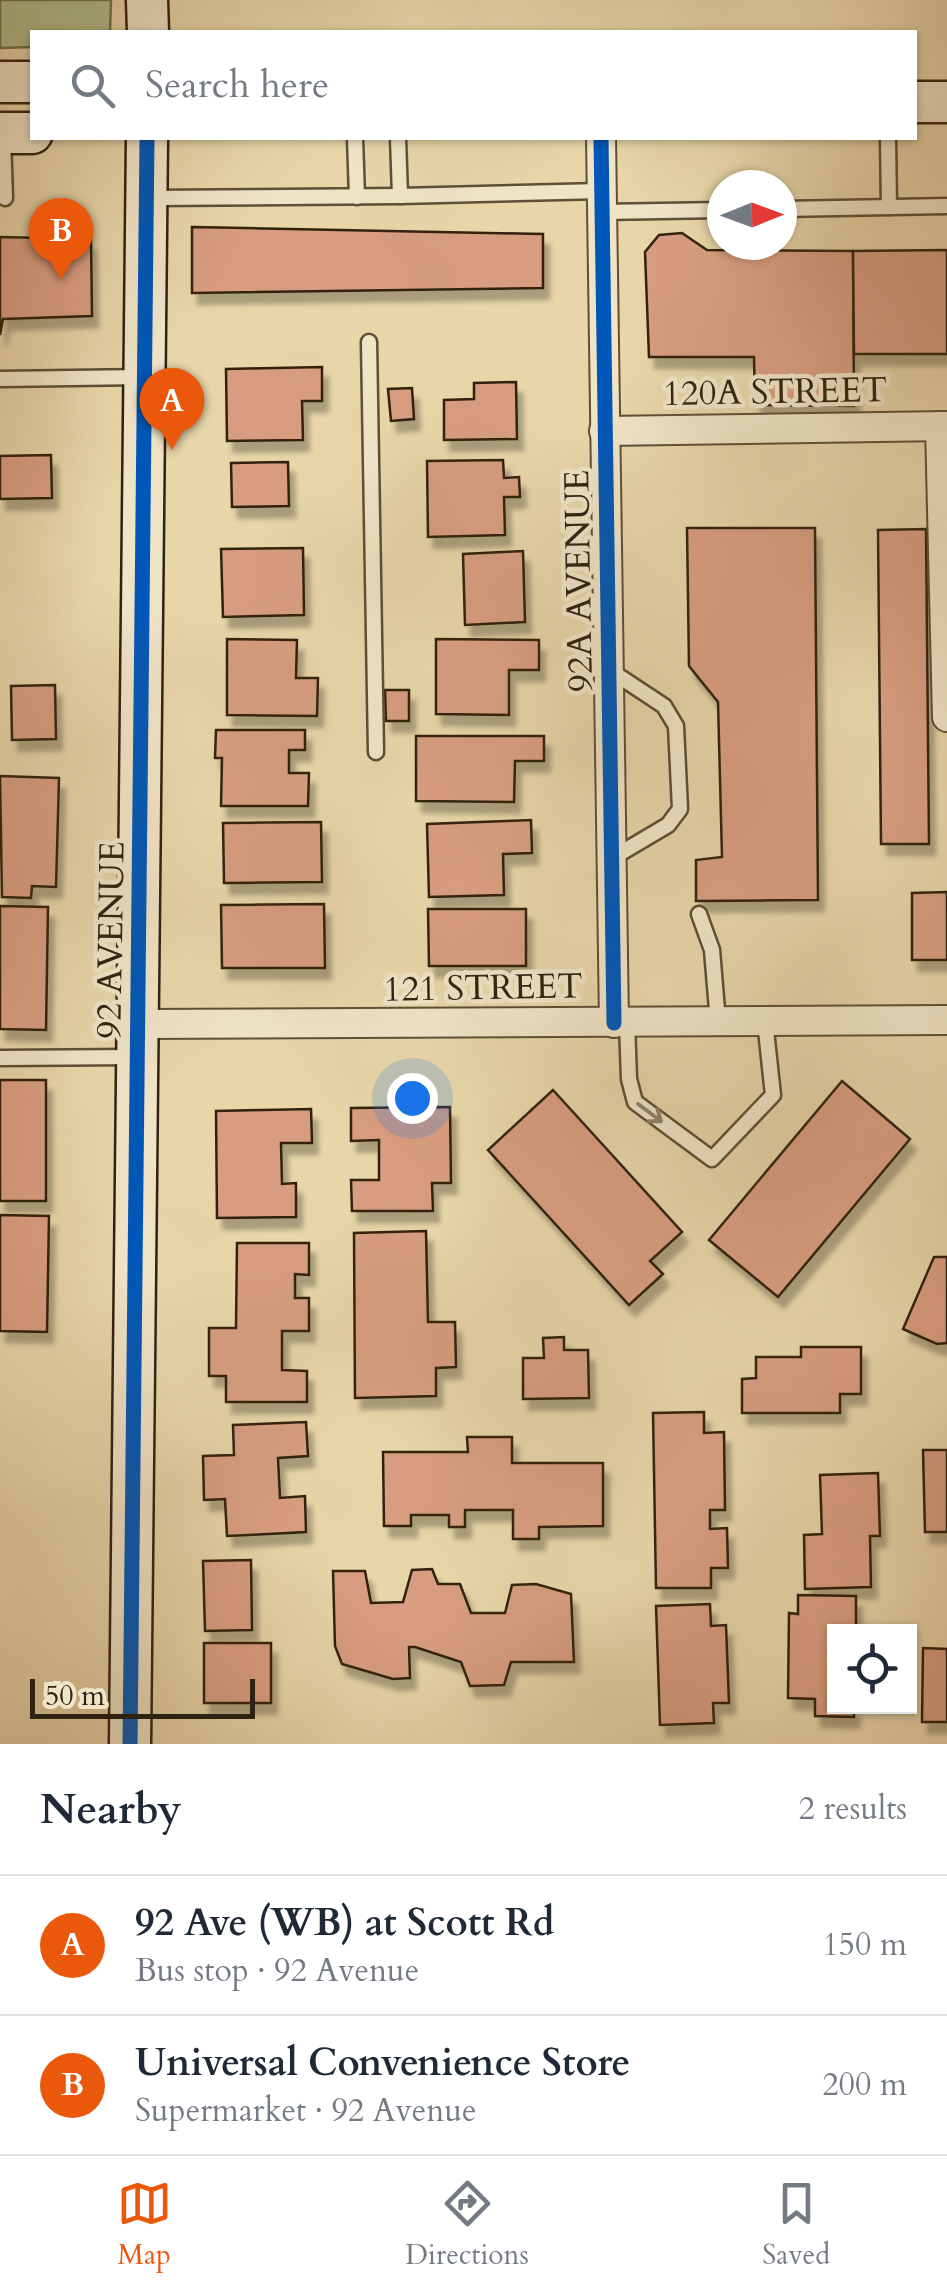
<!DOCTYPE html>
<meta charset="utf-8">
<style>
:root{--surface:#fff;--page:#f2f2f3;--text:#1f2937;--muted:#747a83;--line:#e0e1e3;--accent:#ea580c}
body{margin:0;font-family:Cardo,serif;background:var(--page);color:var(--text)}
.controls{position:absolute;right:30px;bottom:30px;display:grid;overflow:hidden;border-radius:0px;box-shadow:0 2px 8px #0004}
.controls button{width:90px;height:90px;display:grid;place-items:center;padding:0;border:0;border-bottom:2px solid var(--line);background:var(--surface);color:var(--text);font:50px sans-serif}
.compass{position:absolute;left:707px;top:170px;width:90px;height:90px;border-radius:50%;background:var(--surface);box-shadow:0 2px 8px #0004;rotate:89deg}
.scale{position:absolute;left:30px;bottom:25px;width:225px;box-sizing:border-box;padding-left:10px;border:5px solid #302210;border-top:0;font-size:28px;line-height:35px;white-space:nowrap;color:#302210;-webkit-text-stroke:8px #f0e4c7;paint-order:stroke}
.you{position:absolute;left:412px;top:1098px;width:35px;height:35px;margin:-25px;border:8px solid #fff;border-radius:50%;background:#1a73e8;box-shadow:0 0 0 15px #1a73e833}
.badge{display:grid;place-items:center;width:65px;height:65px;border-radius:50%;background:var(--accent);color:#fff;font-size:32px;font-weight:700}
.pin{position:absolute;translate:-50% -82px;filter:drop-shadow(0 2px 5px #0008)}
.pin::after{content:'';position:absolute;top:52px;width:35px;height:30px;background:inherit;clip-path:polygon(0 0,100% 0,50% 100%)}
.list{margin:0;padding:0;list-style:none}
h2{display:flex;justify-content:space-between;align-items:center;height:130px;margin:0;padding:0 40px;font-size:42px}
h2 small{font-size:32px;font-weight:400;color:var(--muted)}
.list li{display:grid;grid-template-columns:65px 1fr auto;gap:30px;align-items:center;box-sizing:border-box;height:140px;padding:0 40px;border-top:2px solid var(--line)}
.list b{display:block;font-size:38px;white-space:nowrap}
.list p{margin:0;font-size:32px;white-space:nowrap;color:var(--muted)}
.list em{font-size:32px;font-style:normal;color:var(--muted)}
.icon{flex:none;width:55px;height:55px;fill:none;stroke:currentColor;stroke-width:2;stroke-linecap:round;stroke-linejoin:round}
.map{position:relative;flex:none;width:947px;height:1744px;overflow:hidden}
.search{position:absolute;background:var(--surface);box-shadow:0 2px 8px #0004;left:30px;right:30px;top:30px;height:110px;display:flex;align-items:center;gap:25px;box-sizing:border-box;padding:0 35px;border-radius:0px;color:var(--muted);font-size:38px}
.sheet{height:410px;background:var(--surface)}
nav{display:flex;justify-content:space-around;align-items:center;box-sizing:border-box;height:140px;border-top:2px solid var(--line);background:var(--surface);font-size:28px;color:var(--muted)}
nav a{display:grid;justify-items:center;gap:5px}
nav .on{color:var(--accent)}
.map>svg:first-child{display:block}
.green{fill:#b0bf8c;stroke:#70704e;stroke-width:2.5}
.building{fill:#d89d80;stroke:#302210;stroke-width:2.5;filter:url(#shadow)}
.lines{fill:none;stroke-linecap:round;stroke-linejoin:round}
.lane-casing{stroke:#5e4f36;stroke-width:19}
.street-casing{stroke:#5e4f36;stroke-width:32}
.secondary-casing{stroke:#302210;stroke-width:45}
.lane{stroke:#f0e4c7;stroke-width:14}
.street{stroke:#f0e4c7;stroke-width:28}
.secondary{stroke:#f0e4c7;stroke-width:40}
.cycleway-casing{stroke:#f0e4c7;stroke-width:21}
.cycleway{stroke:#0057b8;stroke-width:15}
.oneway{stroke:#90836c}
.labels{text-anchor:middle;stroke-width:9;stroke-linejoin:round;paint-order:stroke}
.street-label{font-size:35px;fill:#302210;stroke:#f0e4c7}
</style>
<div class="map">
<svg width="947" height="1744" viewBox="0 0 947 1744">
<defs>
<filter id="shadow"><feDropShadow dx="6" dy="11" stdDeviation="2.5" flood-color="#0004"/></filter>
</defs>
<rect width="100%" height="100%" fill="#e8d6a9"/>
<filter id="stains"><feTurbulence type="fractalNoise" baseFrequency=".002" numOctaves="4"/><feColorMatrix values="0 0 0 0 .2 0 0 0 0 .09 0 0 0 0 .02 0 0 0 .5 -.17"/></filter>
<radialGradient id="worn" r=".72"><stop offset=".6" stop-color="#630" stop-opacity="0"/><stop offset="1" stop-color="#630" stop-opacity=".3"/></radialGradient>
<!-- green -->
<polygon class="green" points="0,0 111,0 110,32 32,32 32,47 0,48"/>
<!-- building -->
<g class="building">
<polygon points="192,227 543,234 543,288 192,293"/>
<polygon points="682,233 707,250 853,251 854,406 755,405 754,357 649,357 645,252 659,235"/>
<polygon points="0,237 91,239 92,316 3,319 0,335"/>
<polygon points="947,250 947,354 854,354 853,251"/>
<polygon points="322,367 322,401 302,401 303,440 227,441 226,369"/>
<polygon points="516,382 517,439 444,440 444,400 474,399 474,383"/>
<polygon points="412,388 414,419 391,421 388,389"/>
<polygon points="51,455 52,498 0,499 0,456"/>
<polygon points="503,460 504,478 519,477 520,497 504,497 505,535 428,537 427,461"/>
<polygon points="288,462 289,506 232,507 231,463"/>
<polygon points="687,528 815,528 818,900 696,901 696,860 722,857 718,702 689,666"/>
<polygon points="926,529 929,844 881,844 878,530"/>
<polygon points="303,548 304,615 223,617 221,549"/>
<polygon points="523,551 525,622 465,625 463,554"/>
<polygon points="227,639 297,640 296,678 318,678 317,716 227,715"/>
<polygon points="436,639 539,640 539,670 509,670 509,715 436,714"/>
<polygon points="55,685 56,739 12,740 11,686"/>
<polygon points="385,690 409,690 409,721 386,721"/>
<polygon points="216,730 305,730 305,750 289,750 289,773 309,773 308,806 221,806 222,758 215,758"/>
<polygon points="416,736 544,736 544,761 515,761 514,802 416,801"/>
<polygon points="0,776 59,778 56,887 32,886 31,898 2,897"/>
<polygon points="531,820 532,853 503,854 504,895 429,897 427,824"/>
<polygon points="321,822 322,882 224,883 223,823"/>
<polygon points="947,892 947,960 912,960 912,893"/>
<polygon points="324,904 325,968 222,968 221,905"/>
<polygon points="0,906 48,907 46,1030 0,1029"/>
<polygon points="428,909 526,909 526,966 429,966"/>
<rect x="0" y="1080" width="46" height="121"/>
<polygon points="842,1081 910,1139 778,1297 709,1240"/>
<polygon points="553,1090 682,1232 650,1261 663,1274 629,1305 488,1150"/>
<polygon points="450,1107 451,1183 432,1183 433,1211 352,1211 351,1180 379,1180 379,1140 351,1141 351,1108"/>
<polygon points="311,1109 312,1143 281,1143 282,1184 296,1183 296,1217 217,1218 216,1111"/>
<polygon points="0,1215 49,1216 47,1332 0,1331"/>
<polygon points="426,1231 428,1322 455,1322 456,1367 436,1368 436,1396 355,1398 354,1233"/>
<polygon points="237,1243 309,1243 309,1275 295,1274 295,1298 309,1298 309,1331 282,1331 282,1370 307,1371 307,1402 226,1402 226,1376 209,1376 209,1328 236,1328"/>
<polygon points="934,1257 947,1257 947,1343 937,1344 903,1329"/>
<polygon points="564,1337 564,1350 588,1350 589,1398 523,1399 523,1358 544,1358 543,1338"/>
<polygon points="801,1347 861,1347 861,1394 840,1394 840,1413 742,1413 742,1379 756,1378 756,1357 801,1357"/>
<polygon points="704,1412 704,1433 724,1432 725,1510 710,1510 710,1529 727,1528 728,1568 711,1568 711,1588 656,1588 653,1413"/>
<polygon points="306,1422 308,1456 278,1458 280,1498 305,1496 306,1532 227,1536 225,1499 204,1500 203,1456 234,1455 233,1425"/>
<polygon points="467,1437 512,1437 512,1463 603,1463 603,1526 539,1527 539,1539 513,1539 513,1510 465,1510 465,1527 449,1527 449,1515 411,1515 411,1526 384,1526 383,1452 468,1452"/>
<polygon points="923,1450 947,1450 947,1532 925,1532"/>
<polygon points="878,1473 880,1536 870,1536 871,1587 805,1589 804,1535 822,1534 820,1475"/>
<polygon points="251,1560 252,1630 205,1631 203,1561"/>
<polygon points="432,1569 438,1584 460,1584 471,1613 505,1613 512,1585 536,1584 571,1594 574,1662 511,1662 504,1685 470,1686 461,1662 415,1647 409,1647 410,1678 393,1679 342,1664 335,1646 333,1571 365,1571 371,1603 403,1602 412,1570"/>
<polygon points="798,1595 856,1596 856,1632 834,1632 834,1706 854,1706 854,1717 815,1716 815,1699 788,1698 789,1613 798,1614"/>
<polygon points="710,1604 711,1626 726,1625 729,1703 713,1703 714,1723 660,1725 656,1606"/>
<rect x="204" y="1643" width="67" height="60"/>
<polygon points="923,1648 947,1649 947,1722 922,1722"/>
</g>
<g class="lines">
<!-- lane casing -->
<g class="lane-casing">
<g id="lane">
<polyline points="3,138 5,198"/>
<polyline points="355,138 357,197"/>
<polyline points="398,138 400,196 601,191"/>
<polyline points="888,138 889,207"/>
<polyline points="151,198 400,196"/>
<polyline points="782,209 947,206"/>
<polyline points="601,212 722,210"/>
<polyline points="369,342 376,752"/>
<polyline points="0,379 143,377"/>
<polyline points="611,671 664,706 676,726 680,809 668,825 614,857"/>
<polyline points="699,914 712,950 718,1022"/>
<polyline points="627,1023 629,1079 635,1102 712,1159 773,1095 765,1021"/>
<polyline points="0,1058 134,1057"/>
</g>
</g>
<!-- street casing -->
<g class="street-casing">
<g id="street">
<polyline points="601,138 614,1023"/>
<polyline points="940,426 947,717"/>
<polyline points="604,431 947,426"/>
<polyline points="140,1024 947,1020"/>
</g>
</g>
<!-- secondary casing -->
<g class="secondary-casing">
<g id="secondary">
<polyline points="147,0 148,32"/>
<polyline points="0,82 32,82"/>
<polyline points="914,102 947,102"/>
<polyline points="0,133 32,133"/>
<polyline points="130,1744 147,138"/>
</g>
</g>
<!-- lane -->
<use href="#lane" class="lane"/>
<!-- street -->
<use href="#street" class="street"/>
<!-- secondary -->
<use href="#secondary" class="secondary"/>
<!-- cycleway casing -->
<g class="cycleway-casing">
<g id="cycleway">
<polyline points="601,138 614,1023"/>
<polyline points="130,1744 147,138"/>
</g>
</g>
<!-- cycleway -->
<use href="#cycleway" class="cycleway"/>
</g>
<!-- one-way arrows -->
<defs><path id="oneway-shaft" d="M-6 0H5M1.5-3L5.5 0L1.5 3" fill="none" stroke-width="1.6" stroke-linecap="round" stroke-linejoin="round" transform="scale(2.5)"/></defs>
<use class="oneway" href="#oneway-shaft" transform="translate(650 1113) rotate(37)"/>
<g class="labels">
<!-- street labels -->
<g class="street-label">
<text transform="translate(775 391) rotate(-1)" y="12">120A STREET</text>
<text transform="translate(578 581) rotate(-91)" y="12">92A AVENUE</text>
<text transform="translate(110 940) rotate(-89)" y="12">92 AVENUE</text>
<text transform="translate(483 987) rotate(-1)" y="12">121 STREET</text>
</g>
</g>
<rect width="100%" height="100%" filter="url(#stains)"/>
<rect width="100%" height="100%" fill="url(#worn)"/>
</svg>
<div class="controls">
<button><svg class="icon" aria-label="locate" viewBox="0 0 24 24"><circle cx="12" cy="12" r="6"/><path d="M12 2v4M12 18v4M2 12h4M18 12h4"/></svg></button>
</div>
<svg class="compass" viewBox="-18 -18 36 36"><path d="M0-13l5 13h-10z" fill="#e53935"/><path d="M0 13l5-13h-10z" fill="#747a83"/></svg>
<div class="scale">50 m</div>
<div class="you"></div>
<div class="pin badge" style="left:172px;top:450px">A</div>
<div class="pin badge" style="left:61px;top:280px">B</div>
<div class="search"><svg class="icon" aria-label="search" viewBox="0 0 24 24"><circle cx="10" cy="10" r="6"/><path d="M15 15l6 6"/></svg>Search here</div>
</div>
<section class="sheet">
<h2>Nearby<small>2 results</small></h2>
<ul class="list">
<li><span class="badge">A</span><div><b>92 Ave (WB) at Scott Rd</b><p>Bus stop · 92 Avenue</p></div><em>150 m</em></li>
<li><span class="badge">B</span><div><b>Universal Convenience Store</b><p>Supermarket · 92 Avenue</p></div><em>200 m</em></li>
</ul>
</section>
<nav>
<a class="on"><svg class="icon" aria-label="map" viewBox="0 0 24 24"><path d="M3 6l6-2 6 2 6-2v14l-6 2-6-2-6 2zM9 4v14M15 6v14"/></svg>Map</a>
<a><svg class="icon" aria-label="directions" viewBox="0 0 24 24"><path d="M12 3l9 9-9 9-9-9zM9 14v-3h6M13 9l2 2-2 2"/></svg>Directions</a>
<a><svg class="icon" aria-label="saved" viewBox="0 0 24 24"><path d="M7 4h10v16l-5-4-5 4z"/></svg>Saved</a>
</nav>
